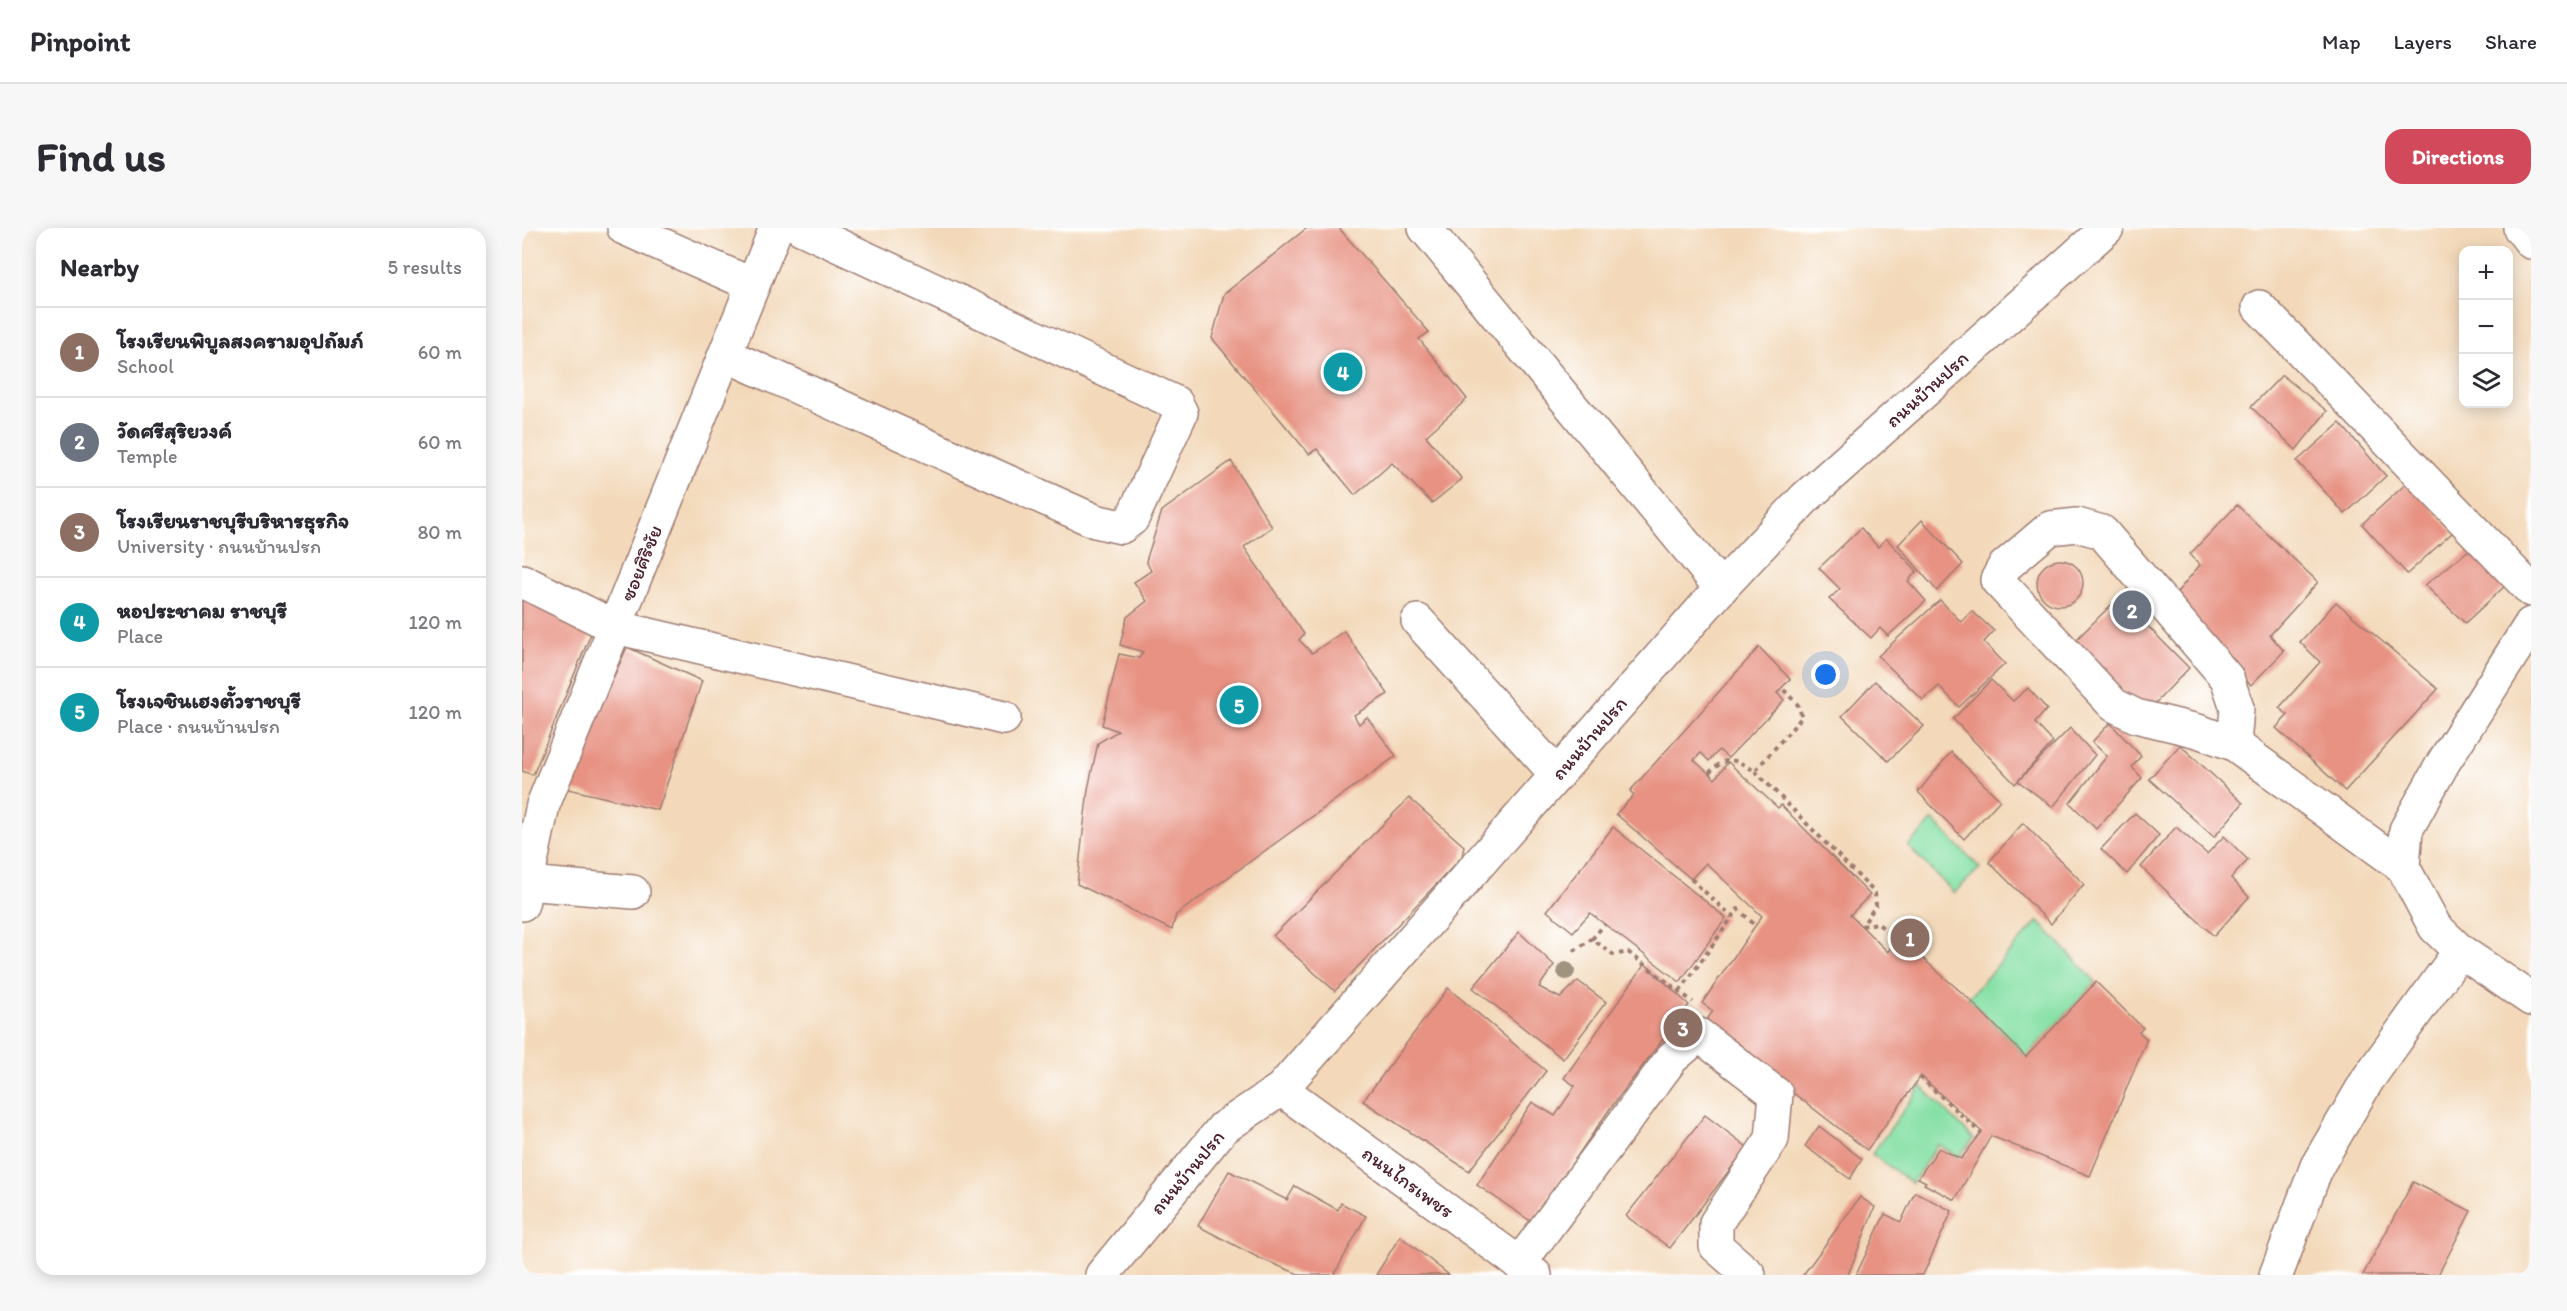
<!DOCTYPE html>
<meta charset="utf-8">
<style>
:root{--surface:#fff;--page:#f7f7f7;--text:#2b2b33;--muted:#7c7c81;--line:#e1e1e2;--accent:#d1495b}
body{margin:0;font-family:Itim,"Playpen Sans Thai",sans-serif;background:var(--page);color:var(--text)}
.controls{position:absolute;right:18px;top:18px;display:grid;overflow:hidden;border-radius:12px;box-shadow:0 3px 15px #0003}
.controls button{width:54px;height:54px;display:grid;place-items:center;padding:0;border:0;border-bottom:2px solid var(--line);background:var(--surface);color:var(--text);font:30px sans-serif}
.you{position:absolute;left:1304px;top:447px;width:21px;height:21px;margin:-15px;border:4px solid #fff;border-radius:50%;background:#1a73e8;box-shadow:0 0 0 9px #1a73e833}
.badge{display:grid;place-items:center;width:39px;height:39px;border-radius:50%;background:var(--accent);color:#fff;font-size:20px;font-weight:700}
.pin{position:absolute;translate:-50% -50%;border:3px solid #fff;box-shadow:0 2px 6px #0006}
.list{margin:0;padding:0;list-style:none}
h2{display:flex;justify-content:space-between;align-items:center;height:78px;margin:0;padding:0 24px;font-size:26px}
h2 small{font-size:20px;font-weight:400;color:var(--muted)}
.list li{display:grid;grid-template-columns:39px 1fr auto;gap:18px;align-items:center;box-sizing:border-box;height:90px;padding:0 24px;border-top:2px solid var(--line)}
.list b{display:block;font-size:22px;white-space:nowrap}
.list p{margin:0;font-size:20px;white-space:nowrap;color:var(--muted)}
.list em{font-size:20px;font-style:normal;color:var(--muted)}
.icon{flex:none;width:33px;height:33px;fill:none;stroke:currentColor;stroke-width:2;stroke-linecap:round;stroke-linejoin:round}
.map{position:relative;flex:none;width:2009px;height:1047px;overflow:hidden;border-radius:18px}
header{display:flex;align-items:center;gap:36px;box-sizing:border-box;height:84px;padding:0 30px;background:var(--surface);border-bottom:2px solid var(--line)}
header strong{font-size:28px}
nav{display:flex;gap:33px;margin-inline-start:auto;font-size:21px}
.intro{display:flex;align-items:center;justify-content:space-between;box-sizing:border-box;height:144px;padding:0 36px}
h1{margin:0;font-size:42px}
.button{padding:15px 27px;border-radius:18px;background:var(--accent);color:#fff;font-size:21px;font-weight:700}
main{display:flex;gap:36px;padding:0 36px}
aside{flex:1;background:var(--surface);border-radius:18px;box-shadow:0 3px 15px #0003}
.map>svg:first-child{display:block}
.green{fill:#86e0a5;stroke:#688068;stroke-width:1.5}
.building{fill:#e79282}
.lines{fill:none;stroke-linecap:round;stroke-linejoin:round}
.minor-casing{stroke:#9e7c72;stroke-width:36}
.path{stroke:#9e7c72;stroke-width:4;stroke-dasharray:4.5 4.5;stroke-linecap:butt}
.minor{stroke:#fff;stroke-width:33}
.tree{fill:#a09380}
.labels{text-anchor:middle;stroke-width:4.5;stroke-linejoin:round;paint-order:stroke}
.street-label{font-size:20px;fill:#4a1f2b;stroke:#fff}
</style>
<header>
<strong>Pinpoint</strong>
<nav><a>Map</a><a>Layers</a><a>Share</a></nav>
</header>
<div class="intro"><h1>Find us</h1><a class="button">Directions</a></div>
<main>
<aside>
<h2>Nearby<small>5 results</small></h2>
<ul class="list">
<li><span class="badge" style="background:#8d6e63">1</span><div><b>โรงเรียนพิบูลสงครามอุปถัมภ์</b><p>School</p></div><em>60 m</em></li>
<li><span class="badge" style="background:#6b7280">2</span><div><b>วัดศรีสุริยวงค์</b><p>Temple</p></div><em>60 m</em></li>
<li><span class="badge" style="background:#8d6e63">3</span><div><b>โรงเรียนราชบุรีบริหารธุรกิจ</b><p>University · ถนนบ้านปรก</p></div><em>80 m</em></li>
<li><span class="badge" style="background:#0f9aa8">4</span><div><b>หอประชาคม ราชบุรี</b><p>Place</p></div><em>120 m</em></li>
<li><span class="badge" style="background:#0f9aa8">5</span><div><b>โรงเจชินเฮงตั้วราชบุรี</b><p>Place · ถนนบ้านปรก</p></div><em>120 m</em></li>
</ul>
</aside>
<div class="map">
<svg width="2009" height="1047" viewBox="0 0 2009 1047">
<rect width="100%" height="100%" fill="#fff"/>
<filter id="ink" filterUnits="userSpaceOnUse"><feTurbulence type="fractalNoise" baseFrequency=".0167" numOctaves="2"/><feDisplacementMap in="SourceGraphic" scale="12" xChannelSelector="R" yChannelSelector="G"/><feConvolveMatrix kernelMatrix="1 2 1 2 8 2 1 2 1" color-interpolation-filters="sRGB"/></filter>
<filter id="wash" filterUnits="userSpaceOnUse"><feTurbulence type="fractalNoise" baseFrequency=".008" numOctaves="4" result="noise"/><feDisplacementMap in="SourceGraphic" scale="24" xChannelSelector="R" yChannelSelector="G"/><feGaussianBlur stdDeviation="1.35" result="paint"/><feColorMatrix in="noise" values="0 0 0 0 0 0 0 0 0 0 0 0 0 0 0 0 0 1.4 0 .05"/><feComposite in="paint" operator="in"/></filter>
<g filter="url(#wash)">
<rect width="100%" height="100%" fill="#f3d9ba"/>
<!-- green -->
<g class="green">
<polygon points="1411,592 1458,640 1432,665 1386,618"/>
<polygon points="1516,693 1574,754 1504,829 1446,770"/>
<polygon points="1399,858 1452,911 1436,929 1416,916 1390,955 1350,926"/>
</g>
<g id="blocks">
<!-- building -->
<g class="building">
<polygon points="785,0 817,0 907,104 897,111 945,171 904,208 940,251 910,275 870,235 833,267 795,221 787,226 690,110 702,66"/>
<polygon points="1760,147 1805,183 1774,222 1729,179"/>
<polygon points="1818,195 1864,248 1823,286 1775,233"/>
<polygon points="709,233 750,299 722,319 782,406 777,412 790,425 822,403 866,466 832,487 837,496 845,489 874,528 654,687 650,702 555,656 566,561 576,515 596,503 580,497 597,426 617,430 621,424 598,417 605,389 625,373 612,354 629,343 624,333 640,283"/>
<polygon points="1886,254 1931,304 1885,346 1840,296"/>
<polygon points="1715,277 1796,354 1748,407 1762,423 1729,457 1646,375 1678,337 1668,326"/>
<polygon points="1400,292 1441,336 1415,363 1376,317"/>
<polygon points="1339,300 1356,319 1364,310 1395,343 1386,353 1404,373 1366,408 1358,400 1349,410 1307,371 1318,361 1297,340"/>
<polygon points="1947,322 1984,357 1943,395 1903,357"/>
<circle cx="1538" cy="355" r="23"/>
<polygon points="0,368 70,403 11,547 0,543"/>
<polygon points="1597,369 1667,440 1621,488 1553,413"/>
<polygon points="1418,372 1439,394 1450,383 1472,403 1462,414 1483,436 1437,479 1417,458 1401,472 1356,428"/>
<polygon points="1814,374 1916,461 1823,563 1754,500 1766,487 1757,480 1798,434 1778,414"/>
<polygon points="105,419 180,453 136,582 42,560"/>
<polygon points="1237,419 1268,451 1255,465 1262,472 1206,530 1197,522 1187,533 1179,525 1172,532 1193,551 1206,534 1256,580 1259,577 1348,667 1328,687 1366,724 1375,708 1446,770 1504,829 1574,754 1621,800 1617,804 1625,811 1568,948 1469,908 1433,972 1402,956 1404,954 1396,950 1417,920 1439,931 1460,904 1399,848 1345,922 1182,796 1191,783 1180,775 1240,688 1184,635 1169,651 1094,586 1112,567 1108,563"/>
<polygon points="1469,452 1491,473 1506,460 1525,481 1513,495 1531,514 1493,556 1431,491"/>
<polygon points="1353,453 1402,498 1366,533 1320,488"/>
<polygon points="1588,495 1619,528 1610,539 1620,550 1574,601 1548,575 1585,528 1570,514"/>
<polygon points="1548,500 1573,527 1531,579 1496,553"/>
<polygon points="1658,517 1721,575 1692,609 1627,551"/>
<polygon points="1429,524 1478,572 1442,611 1396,564"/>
<polygon points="887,570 942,618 940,629 813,763 751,708"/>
<polygon points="1613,585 1637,607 1605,646 1579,621"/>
<polygon points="1501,595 1562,656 1529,696 1467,634"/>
<polygon points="1091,599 1204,690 1158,754 1068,685 1051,704 1025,683"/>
<polygon points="1654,599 1685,626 1702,608 1726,632 1709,650 1727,669 1692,708 1619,639"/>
<polygon points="997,704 1032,737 1017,759 1038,770 1056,753 1084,774 1041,831 951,760"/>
<polygon points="1123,736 1167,777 1087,882 1010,994 955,957 1010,874 1033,888 1053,858 1042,850"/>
<polygon points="926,760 1024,843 947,943 841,873"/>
<polygon points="1183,887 1225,919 1148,1020 1104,988"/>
<polygon points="1297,898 1340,931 1328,951 1283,918"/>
<polygon points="707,943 765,972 773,958 816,982 819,975 844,988 812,1047 779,1047 737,1030 676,998"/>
<polygon points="1891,954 1949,983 1916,1047 1841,1047"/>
<polygon points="1393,964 1430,983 1401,1047 1334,1047 1363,986 1379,994"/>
<polygon points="1338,969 1353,979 1326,1047 1281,1047"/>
<polygon points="878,1008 927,1047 854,1047"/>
</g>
</g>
</g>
<g filter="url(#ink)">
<use href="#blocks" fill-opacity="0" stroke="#9e7c72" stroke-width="1.5"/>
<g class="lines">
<!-- minor casing -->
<g class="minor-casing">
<g id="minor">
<polyline points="102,0 231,57"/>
<polyline points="903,0 1199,360"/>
<polyline points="1998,0 2009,14"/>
<polyline points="1737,79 2009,362"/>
<polyline points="204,127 573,293 599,299 610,291 659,185 654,175 279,0"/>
<polyline points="0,353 93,399 482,490"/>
<polyline points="896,393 1035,547"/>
<polyline points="2009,396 1921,535 1884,602 1881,639 1913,699 1938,723 2009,771"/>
<polyline points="1712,516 1715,480 1705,450 1580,304 1555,297 1528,300 1482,339 1475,352 1592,477 1614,488 1676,503 1712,516 1881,639"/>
<polyline points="4,655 111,664"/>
<polyline points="0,676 21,577 254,0"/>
<polyline points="759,861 1013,1047"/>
<polyline points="997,1036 1150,830 1177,807 1254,866 1250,911 1194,995 1194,1018 1227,1047"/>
<polyline points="580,1047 701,900 759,861 1199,360 1283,270 1585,0"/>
<polyline points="1754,1047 1795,938 1846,851 1938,723"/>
</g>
</g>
<!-- path -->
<g class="path">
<polyline points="1233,543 1353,665 1354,677 1340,698"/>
<path d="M1187 545C1206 527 1211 530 1233 543L1280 489 1276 477 1260 460"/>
<polyline points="1169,651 1210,689"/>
<polyline points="1340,698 1355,695 1374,710"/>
<polyline points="1070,711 1083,696"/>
<polyline points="1052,723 1070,711 1092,727 1106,724 1171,774"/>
<polyline points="1158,763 1216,681 1234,698"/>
<polyline points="1398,849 1459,905"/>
</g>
<!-- minor -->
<use href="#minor" class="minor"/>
</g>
<!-- trees -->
<circle class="tree" cx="1044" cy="743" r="9"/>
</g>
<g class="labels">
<!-- street labels -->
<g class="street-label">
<text transform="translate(1405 161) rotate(-42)" y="7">ถนนบ้านปรก</text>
<text transform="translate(119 335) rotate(-68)" y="7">ซอยศิริชัย</text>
<text transform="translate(1067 510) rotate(-49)" y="7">ถนนบ้านปรก</text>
<text transform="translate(665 944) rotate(-50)" y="7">ถนนบ้านปรก</text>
<text transform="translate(886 954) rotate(36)" y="7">ถนนไกรเพชร</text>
</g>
</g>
</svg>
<div class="controls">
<button>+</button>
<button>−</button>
<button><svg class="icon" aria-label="layers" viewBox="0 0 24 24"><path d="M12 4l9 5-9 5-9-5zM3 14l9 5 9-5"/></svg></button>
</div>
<div class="you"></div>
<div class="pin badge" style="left:1388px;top:710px;background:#8d6e63">1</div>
<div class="pin badge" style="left:1610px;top:382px;background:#6b7280">2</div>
<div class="pin badge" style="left:1161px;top:800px;background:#8d6e63">3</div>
<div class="pin badge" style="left:821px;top:144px;background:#0f9aa8">4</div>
<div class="pin badge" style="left:717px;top:477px;background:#0f9aa8">5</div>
</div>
</main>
